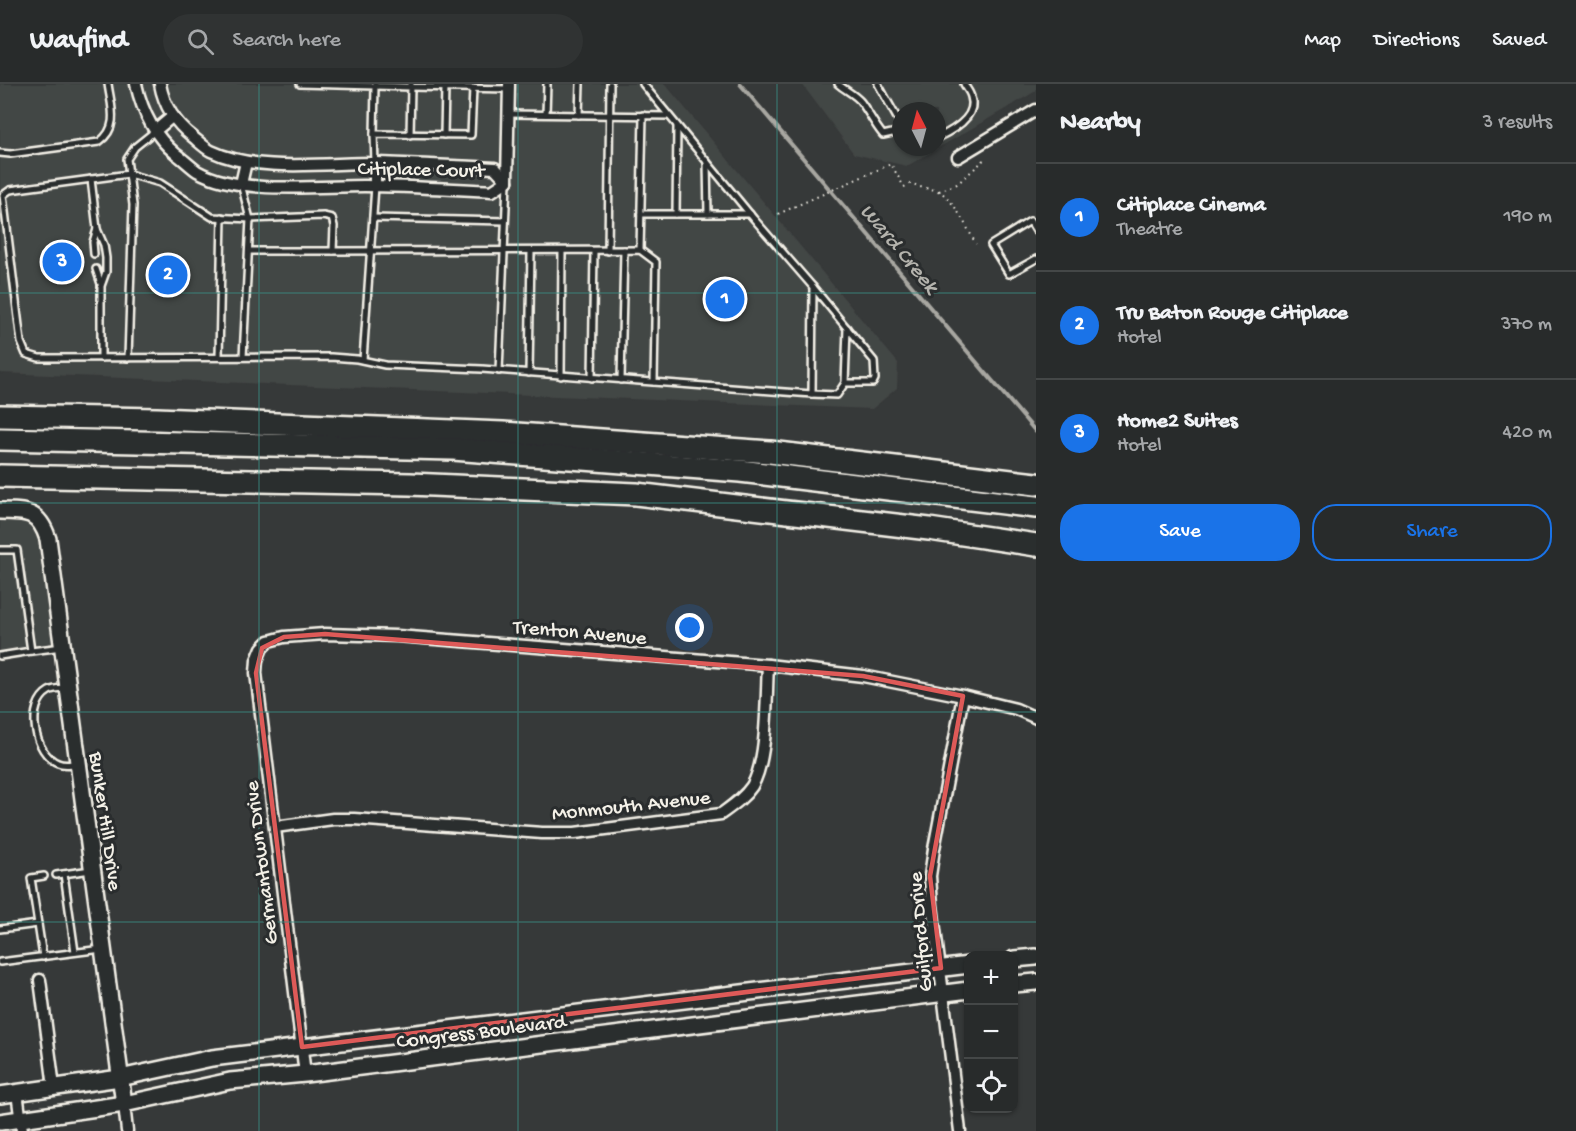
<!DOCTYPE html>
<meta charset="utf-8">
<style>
:root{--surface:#282b2b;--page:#303333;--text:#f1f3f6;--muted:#a5a7a9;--line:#444747;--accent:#1a73e8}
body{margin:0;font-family:"Gochi Hand",sans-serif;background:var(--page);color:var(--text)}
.controls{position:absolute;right:18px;bottom:18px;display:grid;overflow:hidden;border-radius:12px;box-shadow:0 2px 4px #0004}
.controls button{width:54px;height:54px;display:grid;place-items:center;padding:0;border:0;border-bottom:2px solid var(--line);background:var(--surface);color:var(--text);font:30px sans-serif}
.compass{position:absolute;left:892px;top:18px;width:54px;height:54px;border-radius:50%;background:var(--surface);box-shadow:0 2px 4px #0004;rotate:354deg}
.you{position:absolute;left:690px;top:544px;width:21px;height:21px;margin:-15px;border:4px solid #fff;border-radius:50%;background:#1a73e8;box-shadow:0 0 0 9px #1a73e833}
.badge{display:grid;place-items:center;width:39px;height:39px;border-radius:50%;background:var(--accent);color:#fff;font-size:20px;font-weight:700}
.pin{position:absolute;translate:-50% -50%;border:3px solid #fff;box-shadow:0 2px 6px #0006}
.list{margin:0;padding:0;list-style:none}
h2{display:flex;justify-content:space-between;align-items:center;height:78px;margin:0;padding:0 24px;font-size:26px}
h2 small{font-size:20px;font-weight:400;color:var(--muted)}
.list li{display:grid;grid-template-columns:39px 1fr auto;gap:18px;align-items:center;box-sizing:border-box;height:108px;padding:0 24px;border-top:2px solid var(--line)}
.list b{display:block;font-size:22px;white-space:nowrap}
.list p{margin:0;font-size:20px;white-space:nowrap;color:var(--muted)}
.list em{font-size:20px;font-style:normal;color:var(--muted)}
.actions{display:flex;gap:12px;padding:18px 24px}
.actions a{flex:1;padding:14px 0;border:2px solid var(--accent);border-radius:24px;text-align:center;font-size:21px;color:var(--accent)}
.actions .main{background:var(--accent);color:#fff}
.icon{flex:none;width:33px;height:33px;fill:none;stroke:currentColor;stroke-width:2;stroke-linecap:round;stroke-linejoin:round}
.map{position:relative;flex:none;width:1036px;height:1047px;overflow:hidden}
header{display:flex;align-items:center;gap:36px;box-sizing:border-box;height:84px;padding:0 30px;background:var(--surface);border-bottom:2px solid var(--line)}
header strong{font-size:28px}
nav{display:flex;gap:33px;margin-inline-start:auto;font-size:21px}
.search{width:420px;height:54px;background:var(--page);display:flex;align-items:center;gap:15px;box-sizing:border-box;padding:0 21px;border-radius:33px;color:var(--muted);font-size:22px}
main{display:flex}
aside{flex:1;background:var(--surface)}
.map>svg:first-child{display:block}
.built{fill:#434645;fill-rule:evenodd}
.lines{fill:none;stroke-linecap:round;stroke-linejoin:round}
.stream{stroke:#a8a7a1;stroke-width:4}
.lane-casing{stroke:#f4f1e8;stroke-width:10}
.street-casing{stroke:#f4f1e8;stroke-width:15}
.secondary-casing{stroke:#f4f1e8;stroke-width:20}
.highway-casing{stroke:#f4f1e8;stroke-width:26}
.path{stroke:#f4f1e8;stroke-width:2;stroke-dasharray:1.5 4.5;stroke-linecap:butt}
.lane{stroke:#2a2d2e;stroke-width:5}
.street{stroke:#2a2d2e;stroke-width:10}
.secondary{stroke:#2a2d2e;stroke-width:15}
.highway{stroke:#2a2d2e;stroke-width:21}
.marked{fill:none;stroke:#de5a58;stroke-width:4.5;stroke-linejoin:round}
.grid{fill:none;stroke:#3d8f86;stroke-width:1.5;stroke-opacity:0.55}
.labels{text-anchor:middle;stroke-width:6;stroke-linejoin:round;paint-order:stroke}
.street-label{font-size:21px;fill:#f4f1e8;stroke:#2a2d2e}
.water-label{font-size:22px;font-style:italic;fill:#b4b3ad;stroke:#2a2d2e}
</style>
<header>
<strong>Wayfind</strong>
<div class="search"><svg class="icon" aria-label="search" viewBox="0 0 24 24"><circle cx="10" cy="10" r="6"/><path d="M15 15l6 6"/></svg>Search here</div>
<nav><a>Map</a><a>Directions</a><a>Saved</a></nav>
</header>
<main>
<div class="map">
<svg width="1036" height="1047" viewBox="0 0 1036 1047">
<rect width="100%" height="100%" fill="#363939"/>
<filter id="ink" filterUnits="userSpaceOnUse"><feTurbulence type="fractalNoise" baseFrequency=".0167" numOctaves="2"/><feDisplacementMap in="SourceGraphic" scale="12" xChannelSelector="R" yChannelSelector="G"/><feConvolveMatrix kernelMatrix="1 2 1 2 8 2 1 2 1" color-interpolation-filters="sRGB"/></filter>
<g filter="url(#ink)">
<!-- built -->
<g class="built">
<polygon points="0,0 665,0 898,279 897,304 872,325 0,289"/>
<path d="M802 0H1036V7L907 82 854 70ZM901 27H937V63H901Z"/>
<polygon points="0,428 29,429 44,444 63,568 0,578"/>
</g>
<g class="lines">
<!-- stream -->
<polyline class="stream" points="740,0 1036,348"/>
<!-- lane casing -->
<g class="lane-casing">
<g id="lane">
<polyline points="300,0 375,2 374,50"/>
<polyline points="375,0 375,2 411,3 410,51"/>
<polyline points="411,0 411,3 508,5"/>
<path d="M838 0C845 6 856 11 861 18 869 29 874 40 883 51L901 47"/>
<polyline points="878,0 901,41"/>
<polyline points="508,30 669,32"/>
<polyline points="546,30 547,0"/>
<polyline points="579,31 580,0"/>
<polyline points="155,47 135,63 127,75 129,90 10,106 3,111 21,258 26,270 39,274 331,273 357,275 385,281 482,285 812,310 813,203 754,135 643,0"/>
<polyline points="444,51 445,4"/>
<path d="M937 54C952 47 978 33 971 13 970 8 966 4 964 0"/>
<polyline points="916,63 917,63"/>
<path d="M0 69 10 70 99 58C120 43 111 22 108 0"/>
<polyline points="707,78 708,130"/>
<polyline points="375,79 374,50 471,51 473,4"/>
<polyline points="91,95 97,145 104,161 106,174 106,188 101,202 101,274"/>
<polyline points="241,100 250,135 243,273"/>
<polyline points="641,130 750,130"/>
<polyline points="676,130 677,42"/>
<polyline points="373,134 505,137"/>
<polyline points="1036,147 1030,137 991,161 1009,190 1036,175"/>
<polyline points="640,166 643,31"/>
<polyline points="249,167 333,167"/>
<polyline points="608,167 610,0"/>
<polyline points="94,170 93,158 97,145"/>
<polyline points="96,185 101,200"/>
<polyline points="219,273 222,133"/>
<polyline points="128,274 133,121 129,90 160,99 212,133 250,135 323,132 332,134 334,142 333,167 640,166 656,178 654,298"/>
<polyline points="363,276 375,102"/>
<polyline points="499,287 507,99"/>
<polyline points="529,289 531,168"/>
<polyline points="561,292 562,167"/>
<polyline points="592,294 594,167"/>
<polyline points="621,296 624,166"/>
<polyline points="845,299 847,244"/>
<polyline points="812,310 837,311 845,299 873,299 875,295 874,277 813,203"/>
<polyline points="0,466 17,466 31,567 0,572"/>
<polyline points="31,567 62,563"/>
<path d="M67 604C61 604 54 604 49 607 25 621 34 670 58 679 64 682 70 680 76 680"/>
<polyline points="64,790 75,868"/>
<polyline points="56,791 91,786"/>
<polyline points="0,845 38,840"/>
<polyline points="43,873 31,794 44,792"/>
<polyline points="0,878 102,865"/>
</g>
</g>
<!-- street casing -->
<g class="street-casing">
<g id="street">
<path d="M136 0C142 27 154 52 176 70 183 75 190 82 197 87 239 111 316 102 364 102 406 102 449 105 492 107L507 97"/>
<path d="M160 0C164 22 176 40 193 53 199 58 205 64 211 67 257 89 325 79 375 79 415 80 455 82 495 84L507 97"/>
<polyline points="155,47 173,32"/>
<polyline points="958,73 1036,26"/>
<polyline points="507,97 509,0"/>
<polyline points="241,100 246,78"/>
<polyline points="375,102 375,79"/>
<path d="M275 743 333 735H354L542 749H575L721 730C732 722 744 714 752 702 768 675 766 614 768 581"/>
<polyline points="40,896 54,1003"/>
<polyline points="305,990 256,589 257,576 262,564 269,557 284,553 325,550 397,552 768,581 863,592 963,612 1016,625 1036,634"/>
<polyline points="17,1008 22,1047"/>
<polyline points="124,1020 127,1047"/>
<polyline points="960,1047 932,821 930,792 934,765 963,612"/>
</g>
</g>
<!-- secondary casing -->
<g class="secondary-casing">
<g id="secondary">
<path d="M0 427C27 427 39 427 48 455L124 1020"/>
<polyline points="1014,875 1036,873"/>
<polyline points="1014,900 1036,898"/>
<polyline points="0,1011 120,994 212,974 969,881"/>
<polyline points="0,1038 124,1020 230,997 305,990 969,906"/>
</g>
</g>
<!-- highway casing -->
<g class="highway-casing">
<g id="highway">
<polyline points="0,332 157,335 503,349 770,368 1036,400"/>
<polyline points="0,355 453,365 740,387 1036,423"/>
<polyline points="0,392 410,400 636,410 929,445 1036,461"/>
</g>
</g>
<!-- path -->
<g class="path">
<polyline points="939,107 957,100 983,77 980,72"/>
<path d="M778 130 891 80 904 103 912 99C923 106 928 103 938 107 953 113 968 146 976 160"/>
</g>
<!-- lane -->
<use href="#lane" class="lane"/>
<!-- street -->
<use href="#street" class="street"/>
<!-- secondary -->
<use href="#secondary" class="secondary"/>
<!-- highway -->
<use href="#highway" class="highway"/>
</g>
</g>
<!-- marked area -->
<path class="marked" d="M325 550 863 592 963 612 930 792 941 884 302 963 256 589 262 564 284 553Z"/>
<!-- grid -->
<path class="grid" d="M259 0V1047M518 0V1047M777 0V1047M0 209H1036M0 419H1036M0 628H1036M0 838H1036"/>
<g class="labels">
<!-- street labels -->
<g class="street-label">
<text transform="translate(421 84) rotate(1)" y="7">Citiplace Court</text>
<text transform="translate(580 547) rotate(5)" y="7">Trenton Avenue</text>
<text transform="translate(631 720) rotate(-6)" y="7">Monmouth Avenue</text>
<text transform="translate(107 737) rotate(82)" y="7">Bunker Hill Drive</text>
<text transform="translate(260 779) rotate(-97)" y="7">Germantown Drive</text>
<text transform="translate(919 848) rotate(-95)" y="7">Guilford Drive</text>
<text transform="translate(481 946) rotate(-7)" y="7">Congress Boulevard</text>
</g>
<!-- water labels -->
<g class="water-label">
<text transform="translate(901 163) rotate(50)" y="8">Ward Creek</text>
</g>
</g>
</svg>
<div class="controls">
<button>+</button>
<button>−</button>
<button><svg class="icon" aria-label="locate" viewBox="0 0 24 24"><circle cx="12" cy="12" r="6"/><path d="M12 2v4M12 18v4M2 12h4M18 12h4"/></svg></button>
</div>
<svg class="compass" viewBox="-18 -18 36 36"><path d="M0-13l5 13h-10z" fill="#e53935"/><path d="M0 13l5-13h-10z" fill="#a5a7a9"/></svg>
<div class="you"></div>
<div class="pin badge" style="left:725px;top:215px">1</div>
<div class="pin badge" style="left:168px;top:191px">2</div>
<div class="pin badge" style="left:62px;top:178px">3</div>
</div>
<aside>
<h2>Nearby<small>3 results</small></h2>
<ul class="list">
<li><span class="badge">1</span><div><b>Citiplace Cinema</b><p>Theatre</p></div><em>190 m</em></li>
<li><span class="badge">2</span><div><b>Tru Baton Rouge Citiplace</b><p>Hotel</p></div><em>370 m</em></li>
<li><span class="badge">3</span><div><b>Home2 Suites</b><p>Hotel</p></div><em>420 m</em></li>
</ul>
<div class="actions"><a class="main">Save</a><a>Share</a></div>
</aside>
</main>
